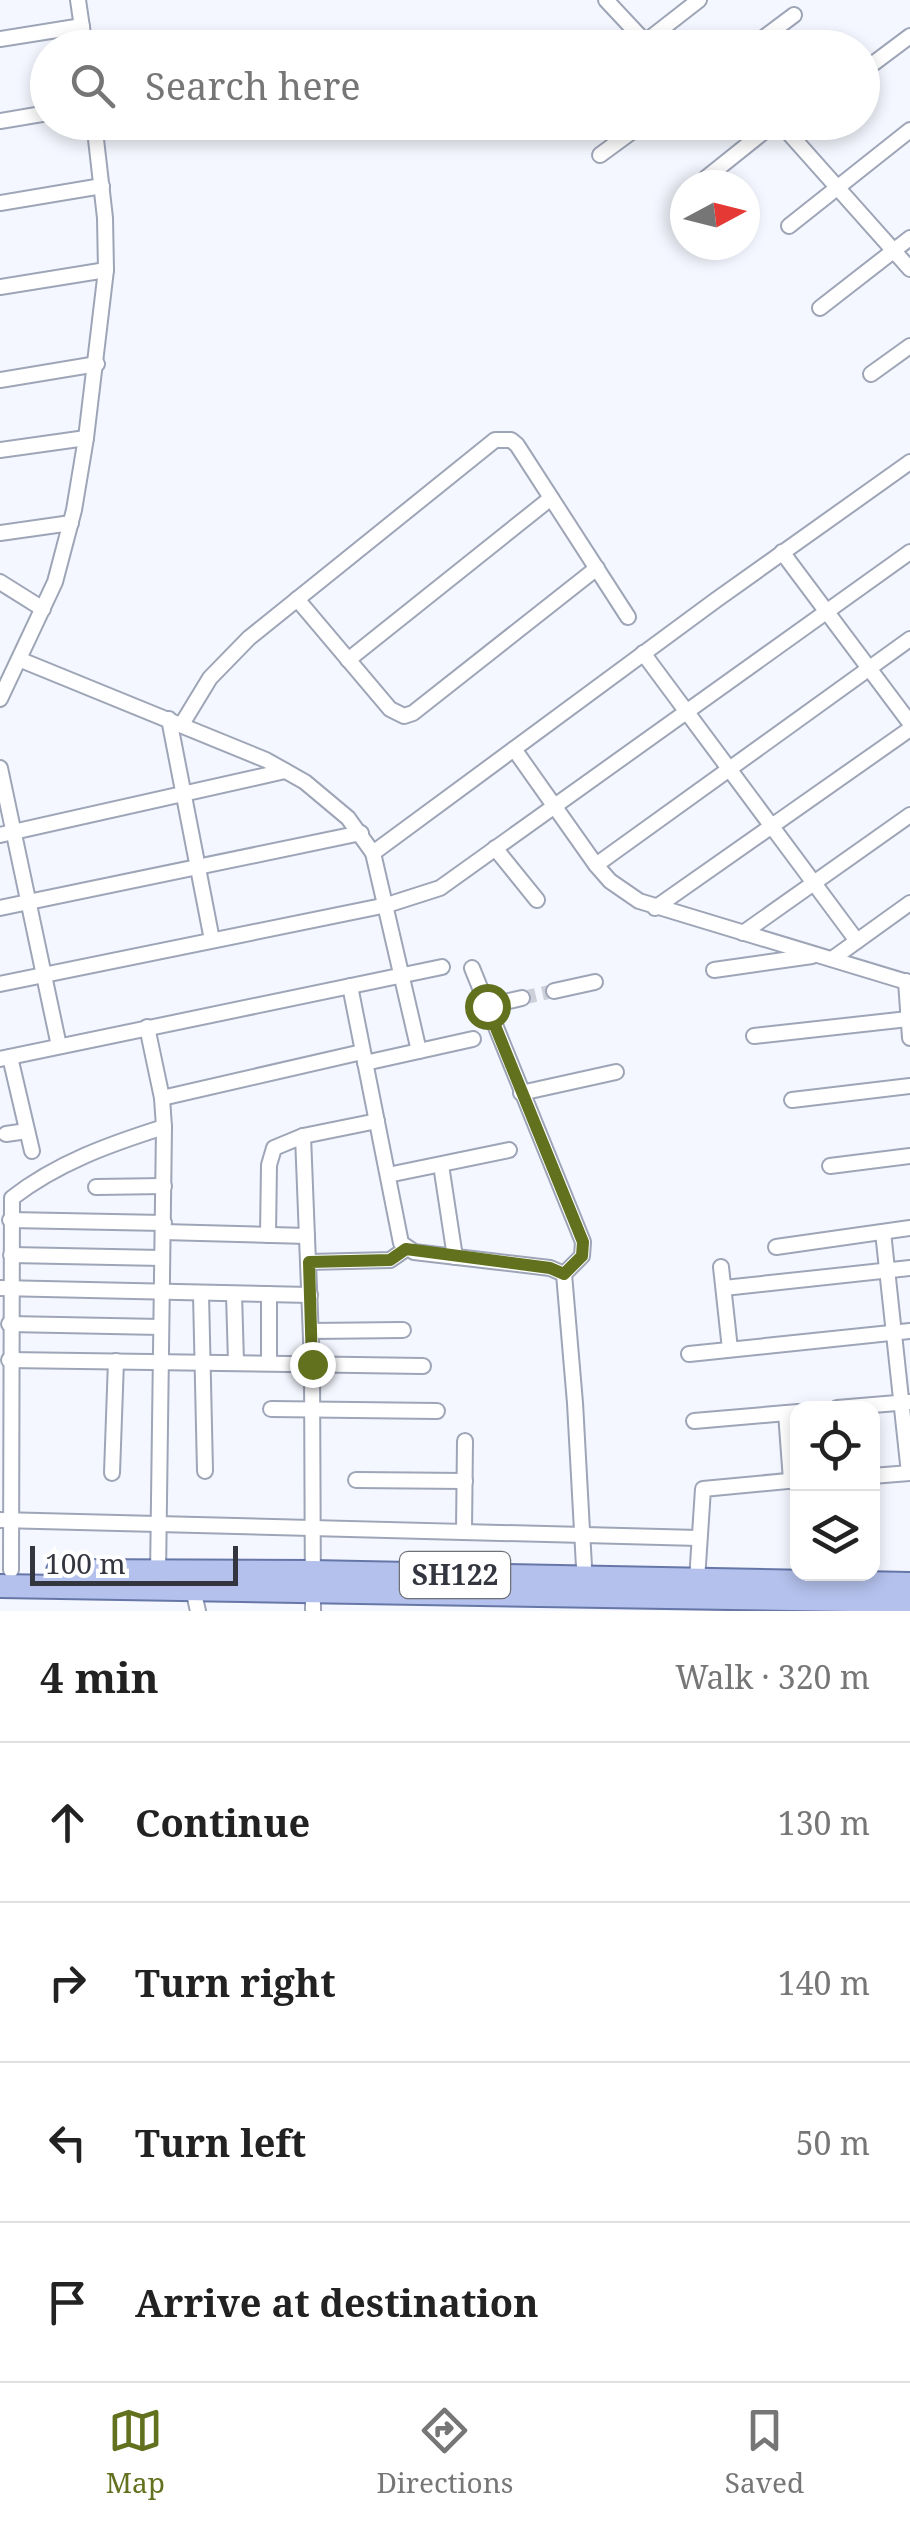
<!DOCTYPE html>
<meta charset="utf-8">
<style>
:root{--surface:#fff;--page:#f6f6f6;--text:#222;--muted:#767676;--line:#e0e0e0;--accent:#61711d}
body{margin:0;font-family:"Noto Serif",serif;background:var(--page);color:var(--text)}
.controls{position:absolute;right:30px;bottom:30px;display:grid;overflow:hidden;border-radius:20px;box-shadow:0 5px 15px #0003}
.controls button{width:90px;height:90px;display:grid;place-items:center;padding:0;border:0;border-bottom:2px solid var(--line);background:var(--surface);color:var(--text);font:50px sans-serif}
.compass{position:absolute;left:670px;top:170px;width:90px;height:90px;border-radius:50%;background:var(--surface);box-shadow:0 5px 15px #0003;rotate:83deg}
.scale{position:absolute;left:30px;bottom:25px;width:208px;box-sizing:border-box;padding-left:10px;border:5px solid #33363e;border-top:0;font-size:28px;line-height:35px;white-space:nowrap;color:#33363e;-webkit-text-stroke:8px #fff;paint-order:stroke}
.stop{position:absolute;width:30px;height:30px;margin:-22px;border:8px solid #61711d;border-radius:50%;background:#fff}
.stop.end{background:#61711d;border-color:#fff;box-shadow:0 2px 10px #0008}
.list{margin:0;padding:0;list-style:none}
h2{display:flex;justify-content:space-between;align-items:center;height:130px;margin:0;padding:0 40px;font-size:42px}
h2 small{font-size:32px;font-weight:400;color:var(--muted)}
.list li{display:grid;grid-template-columns:65px 1fr auto;gap:30px;align-items:center;box-sizing:border-box;height:160px;padding:0 40px;border-top:2px solid var(--line)}
.list b{display:block;font-size:38px;white-space:nowrap}
.list em{font-size:32px;font-style:normal;color:var(--muted)}
.icon{flex:none;width:55px;height:55px;fill:none;stroke:currentColor;stroke-width:2;stroke-linecap:round;stroke-linejoin:round}
.map{position:relative;flex:none;width:910px;height:1611px;overflow:hidden}
.search{position:absolute;background:var(--surface);box-shadow:0 5px 15px #0003;left:30px;right:30px;top:30px;height:110px;display:flex;align-items:center;gap:25px;box-sizing:border-box;padding:0 35px;border-radius:55px;color:var(--muted);font-size:38px}
.sheet{height:770px;background:var(--surface)}
nav{display:flex;justify-content:space-around;align-items:center;box-sizing:border-box;height:140px;border-top:2px solid var(--line);background:var(--surface);font-size:28px;color:var(--muted)}
nav a{display:grid;justify-items:center;gap:5px}
nav .on{color:var(--accent)}
.map>svg:first-child{display:block}
.lines{fill:none;stroke-linecap:round;stroke-linejoin:round}
.street-tunnel{stroke:#cdd0d8;stroke-width:14;stroke-dasharray:14 7;stroke-linecap:butt}
.street-casing{stroke:#9ea5b7;stroke-width:18}
.primary-casing{stroke:#6676a7;stroke-width:26}
.street{stroke:#fff;stroke-width:14}
.primary{stroke:#b4c1ec;stroke-width:22}
.route{stroke:#61711d;stroke-width:12}
.labels{text-anchor:middle;stroke-width:9;stroke-linejoin:round;paint-order:stroke}
.shield{fill:#fff;stroke:#707278;stroke-width:2.5}
.shield-label{font-size:28px;font-weight:bold;fill:#33363e}
</style>
<div class="map">
<svg width="910" height="1611" viewBox="0 0 910 1611">
<rect width="100%" height="100%" fill="#f4f7ff"/>
<g class="lines">
<!-- street-tunnel -->
<polyline class="street-tunnel" points="522,998 554,991"/>
<!-- street casing -->
<g class="street-casing">
<g id="street">
<polyline points="78,0 85,48"/>
<polyline points="606,0 650,47"/>
<polyline points="0,39 82,26"/>
<polyline points="645,42 699,0"/>
<polyline points="750,48 794,15"/>
<polyline points="874,63 910,36"/>
<polyline points="0,121 48,113"/>
<polyline points="779,122 910,269"/>
<polyline points="600,155 645,122"/>
<polyline points="706,178 776,122"/>
<polyline points="0,203 102,186"/>
<polyline points="789,226 910,130"/>
<polyline points="0,287 106,270"/>
<polyline points="820,308 910,238"/>
<polyline points="871,374 910,346"/>
<polyline points="0,380 97,364"/>
<polyline points="0,450 86,438"/>
<polyline points="0,533 71,523"/>
<polyline points="782,552 910,723"/>
<polyline points="0,582 43,609"/>
<polyline points="297,599 390,709 404,716 413,713 597,568"/>
<polyline points="643,653 857,941"/>
<polyline points="21,660 266,760 305,782 348,818 373,853 419,1051"/>
<polyline points="348,660 551,498"/>
<polyline points="0,699 55,582 74,510 86,438 106,270 105,218 94,122"/>
<polyline points="169,719 212,940"/>
<polyline points="182,724 210,678 249,638 495,440 511,440 517,445 628,617"/>
<polyline points="514,749 596,865 610,881 639,901 910,983"/>
<polyline points="0,768 59,1046"/>
<polyline points="0,835 285,771"/>
<polyline points="495,848 537,900"/>
<polyline points="373,853 716,600 910,462"/>
<polyline points="596,865 910,639"/>
<polyline points="0,908 361,833"/>
<polyline points="655,908 910,729"/>
<polyline points="743,933 910,815"/>
<polyline points="832,959 910,903"/>
<polyline points="472,968 583,1242 582,1256 564,1274"/>
<polyline points="714,970 812,956"/>
<polyline points="906,981 910,1038"/>
<polyline points="0,984 387,905 440,888 910,552"/>
<polyline points="350,986 401,1243 414,1252 550,1268 564,1274 575,1403 585,1585"/>
<polyline points="554,991 595,982"/>
<polyline points="487,1006 522,998"/>
<polyline points="147,1027 162,1098 164,1127 158,1575"/>
<polyline points="754,1036 908,1019"/>
<polyline points="10,1057 32,1151"/>
<polyline points="0,1059 442,967"/>
<polyline points="365,1063 473,1039"/>
<polyline points="521,1093 616,1072"/>
<polyline points="162,1098 362,1052"/>
<polyline points="792,1100 910,1086"/>
<polyline points="6,1134 27,1131"/>
<polyline points="303,1136 312,1364 313,1611"/>
<polyline points="441,1165 455,1257"/>
<polyline points="830,1166 910,1156"/>
<polyline points="388,1175 509,1150"/>
<polyline points="96,1187 164,1186"/>
<polyline points="10,1220 164,1223"/>
<polyline points="163,1232 307,1236"/>
<polyline points="883,1232 909,1473"/>
<polyline points="268,1235 269,1165 274,1148 303,1136 377,1121"/>
<polyline points="776,1247 910,1228"/>
<polyline points="11,1255 162,1258"/>
<polyline points="309,1262 390,1260 406,1249"/>
<polyline points="721,1267 730,1349"/>
<polyline points="0,1288 310,1295"/>
<polyline points="724,1288 910,1268"/>
<polyline points="201,1294 205,1471"/>
<polyline points="234,1294 236,1362"/>
<polyline points="9,1324 161,1327"/>
<polyline points="311,1331 403,1330"/>
<polyline points="689,1354 910,1331"/>
<polyline points="9,1360 423,1366"/>
<polyline points="269,1363 269,1294"/>
<polyline points="837,1408 909,1402"/>
<polyline points="271,1409 437,1411"/>
<polyline points="786,1413 791,1480"/>
<polyline points="694,1421 798,1412"/>
<polyline points="112,1473 116,1361"/>
<polyline points="872,1476 910,1473"/>
<polyline points="356,1480 465,1481"/>
<polyline points="0,1520 699,1538"/>
<polyline points="464,1531 465,1441"/>
<path d="M11 1570 12 1198C57 1163 110 1144 164 1127"/>
<polyline points="697,1580 703,1489 798,1480"/>
<polyline points="193,1589 198,1611"/>
</g>
</g>
<!-- primary casing -->
<g class="primary-casing">
<g id="primary">
<polyline points="58,1571 312,1572 910,1584"/>
<polyline points="0,1586 910,1601"/>
</g>
</g>
<!-- street -->
<use href="#street" class="street"/>
<!-- primary -->
<use href="#primary" class="primary"/>
</g>
<g class="lines">
<!-- route -->
<polyline class="route" points="312,1364 309,1262 390,1260 406,1249 550,1268 564,1274 582,1256 583,1242 487,1006"/>
</g>
<g class="labels">
<!-- shield labels -->
<rect class="shield" x="400" y="1552" width="110" height="46" rx="8"/>
<g class="shield-label">
<text x="455" y="1585">SH122</text>
</g>
</g>
</svg>
<div class="controls">
<button><svg class="icon" aria-label="locate" viewBox="0 0 24 24"><circle cx="12" cy="12" r="6"/><path d="M12 2v4M12 18v4M2 12h4M18 12h4"/></svg></button>
<button><svg class="icon" aria-label="layers" viewBox="0 0 24 24"><path d="M12 4l9 5-9 5-9-5zM3 14l9 5 9-5"/></svg></button>
</div>
<svg class="compass" viewBox="-18 -18 36 36"><path d="M0-13l5 13h-10z" fill="#e53935"/><path d="M0 13l5-13h-10z" fill="#767676"/></svg>
<div class="scale">100 m</div>
<div class="stop" style="left:487px;top:1006px"></div>
<div class="stop end" style="left:312px;top:1364px"></div>
<div class="search"><svg class="icon" aria-label="search" viewBox="0 0 24 24"><circle cx="10" cy="10" r="6"/><path d="M15 15l6 6"/></svg>Search here</div>
</div>
<section class="sheet">
<h2>4 min<small>Walk · 320 m</small></h2>
<ul class="list">
<li><svg class="icon" aria-label="ahead" viewBox="0 0 24 24"><path d="M12 20V5M6 11l6-6 6 6"/></svg><div><b>Continue</b></div><em>130 m</em></li>
<li><svg class="icon" aria-label="right" viewBox="0 0 24 24"><path d="M7 20v-9h11M14 6l5 5-5 5"/></svg><div><b>Turn right</b></div><em>140 m</em></li>
<li><svg class="icon" aria-label="left" viewBox="0 0 24 24"><path d="M17 20v-9H6M10 6l-5 5 5 5"/></svg><div><b>Turn left</b></div><em>50 m</em></li>
<li><svg class="icon" aria-label="arrive" viewBox="0 0 24 24"><path d="M6 21V4h12l-3 4 3 4H6"/></svg><div><b>Arrive at destination</b></div></li>
</ul>
</section>
<nav>
<a class="on"><svg class="icon" aria-label="map" viewBox="0 0 24 24"><path d="M3 6l6-2 6 2 6-2v14l-6 2-6-2-6 2zM9 4v14M15 6v14"/></svg>Map</a>
<a><svg class="icon" aria-label="directions" viewBox="0 0 24 24"><path d="M12 3l9 9-9 9-9-9zM9 14v-3h6M13 9l2 2-2 2"/></svg>Directions</a>
<a><svg class="icon" aria-label="saved" viewBox="0 0 24 24"><path d="M7 4h10v16l-5-4-5 4z"/></svg>Saved</a>
</nav>
